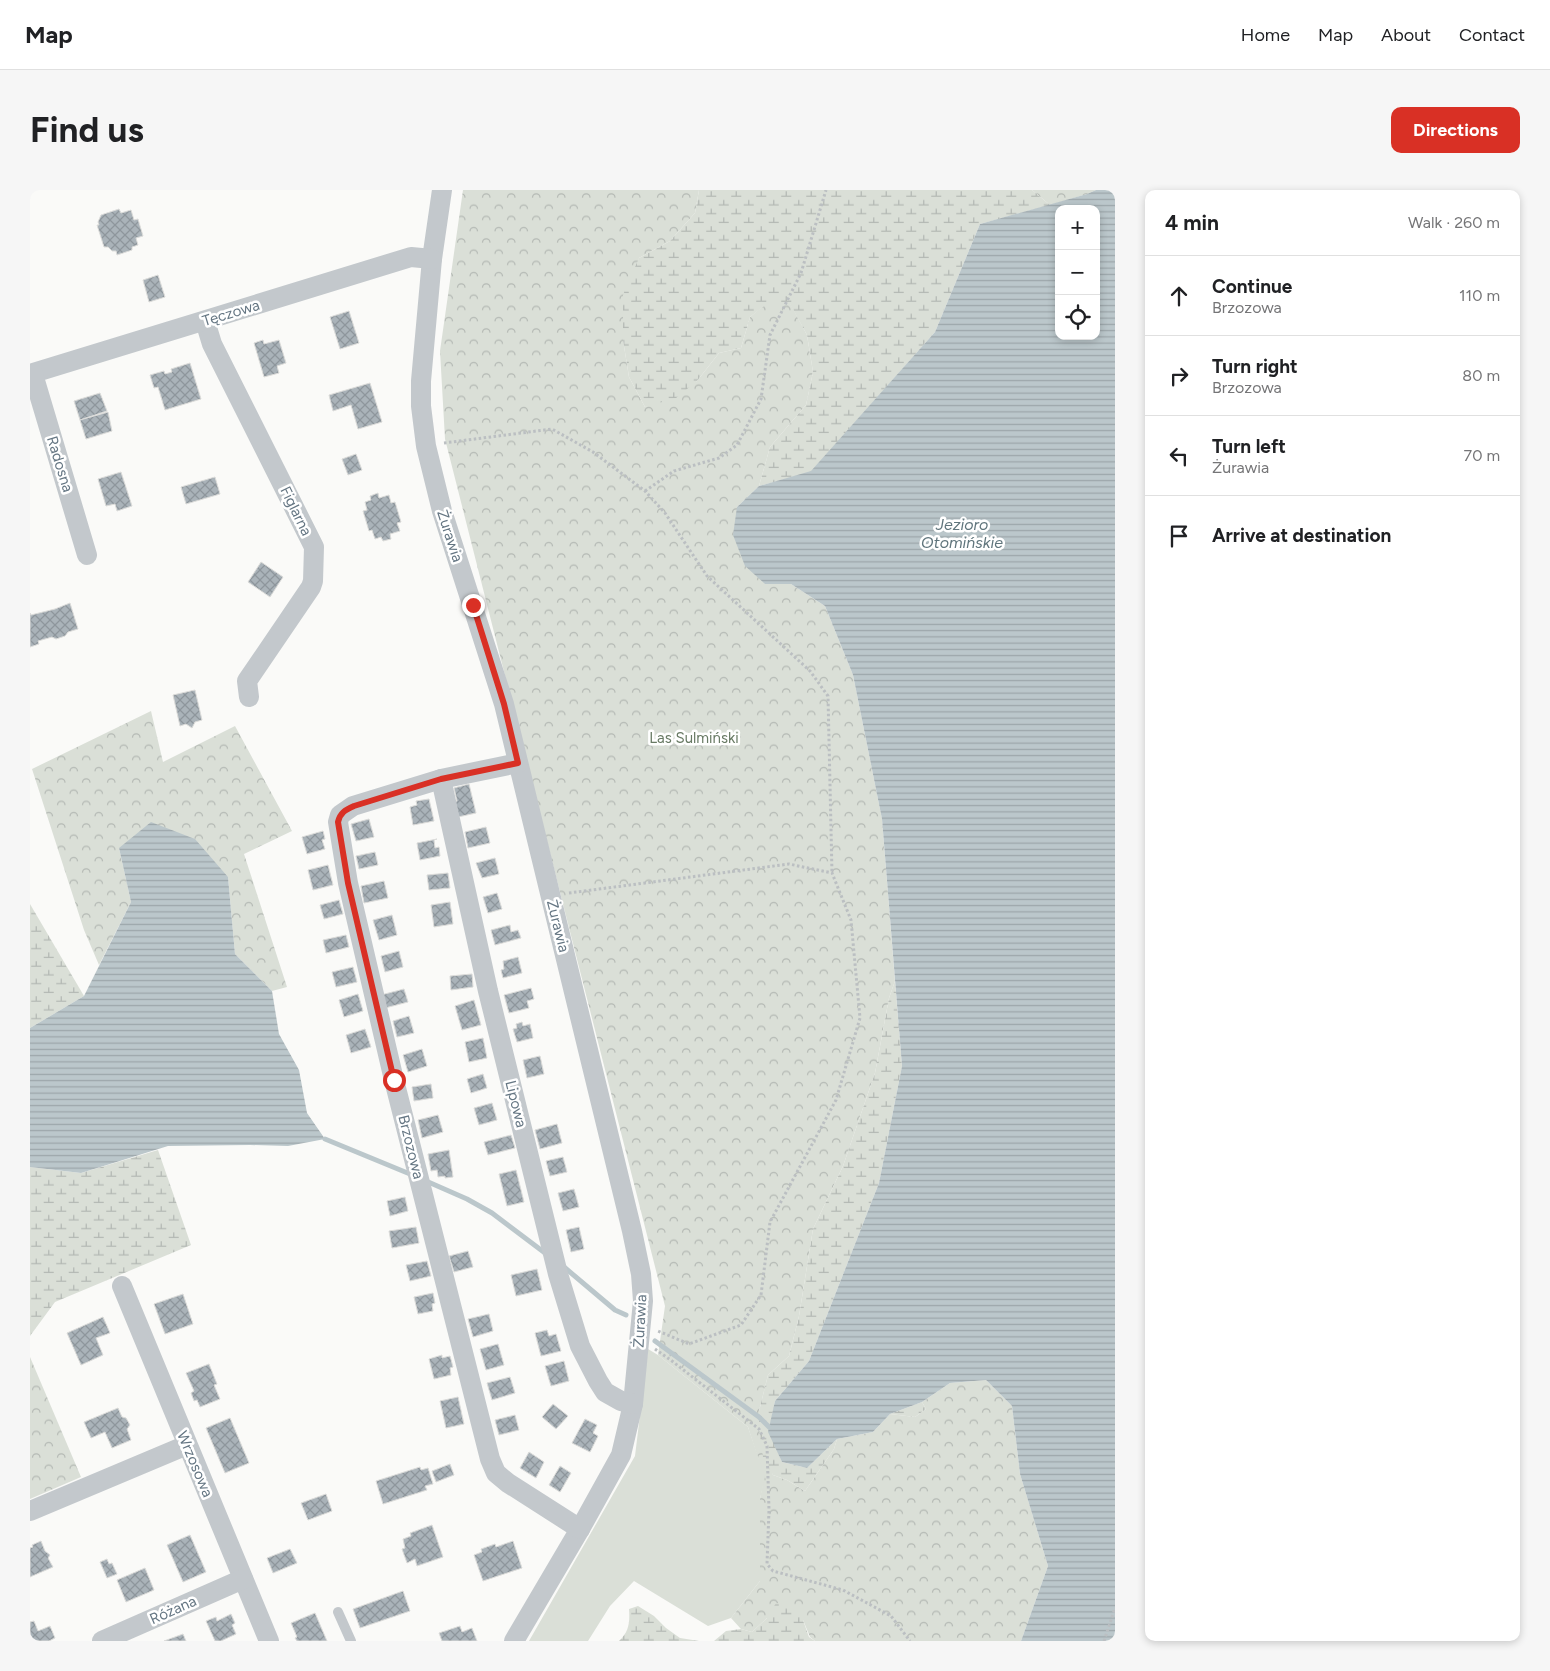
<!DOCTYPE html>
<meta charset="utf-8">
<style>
:root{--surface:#fff;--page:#f6f6f6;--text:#202124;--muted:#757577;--line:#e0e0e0;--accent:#d93025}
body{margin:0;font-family:Figtree,sans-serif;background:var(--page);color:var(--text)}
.controls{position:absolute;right:15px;top:15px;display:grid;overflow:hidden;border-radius:10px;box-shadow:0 2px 8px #0003}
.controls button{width:45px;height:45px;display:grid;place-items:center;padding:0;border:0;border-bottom:1px solid var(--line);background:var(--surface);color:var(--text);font:25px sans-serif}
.stop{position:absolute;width:15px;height:15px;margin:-11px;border:4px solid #d93025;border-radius:50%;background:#fff}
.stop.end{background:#d93025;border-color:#fff;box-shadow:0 1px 5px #0008}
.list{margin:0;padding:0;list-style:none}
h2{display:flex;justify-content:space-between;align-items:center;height:65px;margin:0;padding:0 20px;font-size:21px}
h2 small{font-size:16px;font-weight:400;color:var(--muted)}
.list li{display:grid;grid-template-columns:32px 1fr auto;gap:15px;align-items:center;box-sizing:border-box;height:80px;padding:0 20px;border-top:1px solid var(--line)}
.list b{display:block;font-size:19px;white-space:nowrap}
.list p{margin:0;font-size:16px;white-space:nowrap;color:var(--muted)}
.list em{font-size:16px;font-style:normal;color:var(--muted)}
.icon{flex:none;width:28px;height:28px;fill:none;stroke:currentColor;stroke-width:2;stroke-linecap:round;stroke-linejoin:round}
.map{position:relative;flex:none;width:1085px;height:1451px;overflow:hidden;border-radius:10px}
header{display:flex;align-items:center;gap:30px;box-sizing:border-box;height:70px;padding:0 25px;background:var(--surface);border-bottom:1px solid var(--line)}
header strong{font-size:24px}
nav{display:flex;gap:28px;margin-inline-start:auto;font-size:18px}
.intro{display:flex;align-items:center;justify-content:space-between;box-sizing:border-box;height:120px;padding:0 30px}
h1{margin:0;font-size:35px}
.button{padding:12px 22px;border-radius:10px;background:var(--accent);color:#fff;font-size:18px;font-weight:700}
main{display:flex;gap:30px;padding:0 30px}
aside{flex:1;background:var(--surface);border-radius:10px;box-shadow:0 2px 8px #0003}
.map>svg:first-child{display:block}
.forest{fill:url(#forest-crowns)}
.wetland{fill:url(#wetland-marsh)}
.pitch{fill:#dadfd7}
.water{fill:url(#water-rules);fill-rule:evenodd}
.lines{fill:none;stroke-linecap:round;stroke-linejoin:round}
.stream{stroke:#bbc7cb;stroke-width:5}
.building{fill:url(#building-cross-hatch);stroke:#dcdcda}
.path{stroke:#bbbfc2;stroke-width:3;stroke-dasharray:2.5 2.5;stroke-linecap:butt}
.lane{stroke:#c3c8cc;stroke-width:10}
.street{stroke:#c3c8cc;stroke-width:20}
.route{stroke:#d93025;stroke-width:6}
.labels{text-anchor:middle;stroke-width:5;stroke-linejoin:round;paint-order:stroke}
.street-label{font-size:15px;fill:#657683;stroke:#fff}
.park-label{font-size:15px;fill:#687a64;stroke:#fff}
.water-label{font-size:16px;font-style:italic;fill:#60757c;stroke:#fff}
</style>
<header>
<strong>Map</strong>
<nav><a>Home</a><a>Map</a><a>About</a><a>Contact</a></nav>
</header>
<div class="intro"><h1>Find us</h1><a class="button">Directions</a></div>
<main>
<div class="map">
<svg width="1085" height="1451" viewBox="0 0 1085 1451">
<defs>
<pattern id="forest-crowns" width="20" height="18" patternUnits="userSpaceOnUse" patternTransform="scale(1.25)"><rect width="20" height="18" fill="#dadfd7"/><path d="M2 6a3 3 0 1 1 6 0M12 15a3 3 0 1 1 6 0" fill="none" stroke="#b4b9b4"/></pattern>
<pattern id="wetland-marsh" width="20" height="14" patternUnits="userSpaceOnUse" patternTransform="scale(1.25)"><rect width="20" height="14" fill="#dadfd7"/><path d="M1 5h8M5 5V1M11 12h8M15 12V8" fill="none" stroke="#b4b9b4"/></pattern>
<pattern id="water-rules" width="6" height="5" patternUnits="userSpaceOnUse" patternTransform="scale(1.25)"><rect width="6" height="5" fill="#bbc7cb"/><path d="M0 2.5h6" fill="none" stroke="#9ca6aa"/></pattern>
<pattern id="building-cross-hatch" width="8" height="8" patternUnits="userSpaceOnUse" patternTransform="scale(1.25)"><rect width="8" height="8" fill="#aab3b9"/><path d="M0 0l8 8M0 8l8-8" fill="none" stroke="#8e969c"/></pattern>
</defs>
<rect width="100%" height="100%" fill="#fafaf8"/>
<!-- forest -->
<g class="forest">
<polygon points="433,0 669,0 665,23 640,51 609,68 593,150 599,187 615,217 667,191 689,163 711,158 720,127 738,112 760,113 777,145 783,182 776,215 740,257 729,296 707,317 735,394 761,394 795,416 823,485 852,629 865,791 859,808 845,883 813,976 783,1039 769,1126 759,1166 738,1185 729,1221 729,1238 743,1285 757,1290 775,1301 804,1259 807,1249 843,1242 860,1224 885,1227 896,1219 892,1212 920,1193 956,1190 982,1216 990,1284 1018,1376 991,1451 785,1451 780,1447 773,1430 737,1428 722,1442 711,1439 701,1428 730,1391 730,1309 734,1287 718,1237 628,1165 635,1116 415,249 410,161"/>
<polygon points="1002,0 1066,0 1057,4 1020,15"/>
<polygon points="121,521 133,572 205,536 262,641 214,664 257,797 242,801 205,764 198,687 89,658 101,712 69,775 54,740 2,579"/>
<polygon points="0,1167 51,1287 0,1309"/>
</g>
<!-- wetland -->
<g class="wetland">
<polygon points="669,0 1002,0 1020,15 950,34 905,142 781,282 729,296 740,257 776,215 783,182 777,145 760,114 738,113 720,127 711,158 689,163 667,191 646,208 615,217 599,187 593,150 593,105 609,68 640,51 665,23"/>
<polygon points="0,714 54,806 0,838"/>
<polygon points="865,791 872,876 849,993 779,1171 745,1211 739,1241 752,1272 777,1278 807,1249 804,1259 775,1301 757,1290 743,1285 733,1267 729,1238 729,1221 738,1185 759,1166 769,1126 783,1039 813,976 845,883 859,808"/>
<polygon points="128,960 161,1055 25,1112 0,1146 0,977 51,983"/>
<polygon points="892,1212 896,1219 885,1227 860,1224"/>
<path d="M746 1413 758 1414 773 1430 779 1447 785 1451H589C599 1442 600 1432 599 1419L608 1416 624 1426 636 1438 650 1448 669 1451H684L696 1441 711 1439 722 1442 737 1428Z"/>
</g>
<!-- pitch -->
<polygon class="pitch" points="618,1159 628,1165 718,1237 735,1287 730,1309 730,1391 701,1428 678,1436 604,1391 580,1416 558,1451 499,1451 605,1266"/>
<!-- water -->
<g class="water">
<path d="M1066 0H1085V1451H991L1018 1376 990 1284 982 1216 956 1190 920 1193 892 1212 860 1224 843 1242 807 1249 777 1278 752 1272 738 1242 745 1211 779 1171 849 993 872 876 852 629 823 485 795 416 761 394H735L715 376 703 345 707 317 729 296 781 281 905 142 950 34 1057 4ZM1029 19H1066V146H1029Z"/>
<polygon points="121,632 165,649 198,687 205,764 242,801 249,844 269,880 277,923 295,949 258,956 220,955 138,956 51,983 0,977 0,838 54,806 101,712 89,658"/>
</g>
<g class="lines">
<!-- stream -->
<g class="stream">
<polyline points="295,949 380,984"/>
<polyline points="396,991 437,1009 462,1023 515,1063"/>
<polyline points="534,1077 585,1120 596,1125"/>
<polyline points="625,1151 729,1227 739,1237"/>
</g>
</g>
<!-- building -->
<g class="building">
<polygon points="89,19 91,23 101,20 104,30 108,29 113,46 106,48 108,55 102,57 102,60 87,65 86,61 82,61 78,57 74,57 67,35 69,35 68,32 71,25"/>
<polygon points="128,85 135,107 119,112 113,90"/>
<polygon points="319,121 329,153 310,159 300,127"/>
<polygon points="233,150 234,154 249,150 256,173 247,176 249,183 234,187 224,153"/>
<polygon points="160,173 171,209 135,220 128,197 124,198 120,185 134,181 135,184 142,182 141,179"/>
<polygon points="340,193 352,232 328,239 321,215 303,221 299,205"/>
<polygon points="70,203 77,221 50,230 44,211"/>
<polygon points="78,222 82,241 56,249 50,230"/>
<polygon points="326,264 332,280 318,285 312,269"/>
<polygon points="91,282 102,316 87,321 85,314 76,316 68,289"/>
<polygon points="185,287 190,304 156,314 151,297"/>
<polygon points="348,303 349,308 359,305 361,313 365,312 371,332 367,333 370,341 360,344 361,349 353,351 351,347 345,349 342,340 339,341 333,321 337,320 335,312 341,310 340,306"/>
<polygon points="231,372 253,387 240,407 218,392"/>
<polygon points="40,413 48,439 38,442 35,446 26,449 22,447 8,451 9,454 0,457 0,423 1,425 25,419"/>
<polygon points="165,500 172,530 165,532 162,538 156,534 150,536 143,505"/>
<polygon points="439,594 446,623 428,627 424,612 427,611 424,598"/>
<polygon points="399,609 404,631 383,635 380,617 387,615 386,611"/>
<polygon points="339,629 344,647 326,651 321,634"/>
<polygon points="456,637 460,653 438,658 435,642"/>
<polygon points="293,641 295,649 292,650 295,659 277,664 272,647"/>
<polygon points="407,649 404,650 405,658 409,657 410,666 390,670 387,653"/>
<polygon points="345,662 348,675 329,679 326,666"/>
<polygon points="465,668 469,684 452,688 446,673"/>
<polygon points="298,675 303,695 283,700 278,680"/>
<polygon points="418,683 420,698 399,700 397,685"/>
<polygon points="354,691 358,708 334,713 331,696"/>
<polygon points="467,703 472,719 458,723 453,707"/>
<polygon points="309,710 313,724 294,729 290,715"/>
<polygon points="420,712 423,734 404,737 401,715"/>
<polygon points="362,725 367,745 349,750 343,730"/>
<polygon points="480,735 481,742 488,740 491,748 465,755 461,740"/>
<polygon points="316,745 319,757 296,763 293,750"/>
<polygon points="369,761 373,777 355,782 351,766"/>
<polygon points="488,767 492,783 473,788 471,780 474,779 473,771"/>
<polygon points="323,777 327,792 306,797 302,782"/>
<polygon points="442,784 443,797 421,800 420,786"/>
<polygon points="501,798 504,809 497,811 499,818 479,823 474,805"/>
<polygon points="374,799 378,812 355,818 351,805"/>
<polygon points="328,804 333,821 314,827 309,810"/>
<polygon points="444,810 451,835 432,840 425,816"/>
<polygon points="379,826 384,843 367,847 363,831"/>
<polygon points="492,832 493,836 500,834 503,848 487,852 483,839 487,838 486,834"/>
<polygon points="335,839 341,857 321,863 316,845"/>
<polygon points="453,848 457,868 439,872 435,852"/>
<polygon points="392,859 397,876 378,882 373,865"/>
<polygon points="510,866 514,884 497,888 493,870"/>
<polygon points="453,884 457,898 441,903 437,889"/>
<polygon points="401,894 403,908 384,911 382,897"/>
<polygon points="462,913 467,930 449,935 444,918"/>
<polygon points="408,925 413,942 392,948 388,930"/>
<polygon points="527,934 532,953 510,959 505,940"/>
<polygon points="481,945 485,958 458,965 454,952"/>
<polygon points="419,960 423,987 415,988 415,986 408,987 407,980 401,981 398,964"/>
<polygon points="533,967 537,982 520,986 516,971"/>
<polygon points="486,980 494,1012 477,1016 469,984"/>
<polygon points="544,999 549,1017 533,1021 528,1003"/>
<polygon points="375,1007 378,1021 360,1026 357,1011"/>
<polygon points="386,1037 389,1053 362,1058 359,1041"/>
<polygon points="549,1037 554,1059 541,1062 536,1040"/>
<polygon points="438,1061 443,1077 424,1082 419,1066"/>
<polygon points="397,1071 401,1086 380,1091 376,1075"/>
<polygon points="507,1079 512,1100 486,1106 481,1085"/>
<polygon points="403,1103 405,1113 402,1114 403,1121 388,1124 384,1107"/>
<polygon points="153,1104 163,1134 135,1144 124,1114"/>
<polygon points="459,1124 463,1141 443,1147 438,1129"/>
<polygon points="73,1127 80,1143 66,1148 73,1165 51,1175 37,1143"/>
<polygon points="517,1140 519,1146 526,1144 531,1161 511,1166 505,1143"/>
<polygon points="468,1154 474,1175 456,1180 450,1159"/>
<polygon points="412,1165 412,1168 420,1166 423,1177 420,1178 421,1185 404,1189 399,1169"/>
<polygon points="534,1171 539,1191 521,1196 515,1176"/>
<polygon points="179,1174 187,1194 184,1195 190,1209 170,1217 167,1210 164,1211 161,1203 164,1201 156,1183"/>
<polygon points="480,1187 485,1203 462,1210 457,1193"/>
<polygon points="428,1207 434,1234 416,1238 410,1211"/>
<polygon points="523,1214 538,1226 526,1239 512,1227"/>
<polygon points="88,1218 92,1227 96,1228 100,1235 97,1239 101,1250 82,1258 75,1242 61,1248 54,1232"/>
<polygon points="485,1225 489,1240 469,1245 465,1230"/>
<polygon points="200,1228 219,1273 195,1283 176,1238"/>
<polygon points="555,1229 567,1235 563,1243 568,1246 560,1262 542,1253"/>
<polygon points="499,1262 514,1272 506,1288 490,1278"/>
<polygon points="420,1274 424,1285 406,1292 402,1281"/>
<polygon points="530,1276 541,1283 530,1302 519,1295"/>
<polygon points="390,1277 391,1280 398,1278 403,1294 395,1296 397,1300 353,1314 346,1291"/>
<polygon points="296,1304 302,1321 278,1330 271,1313"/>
<polygon points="402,1335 413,1367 387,1376 385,1369 377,1373 372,1359 375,1358 373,1349 381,1346 380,1343"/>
<polygon points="160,1345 176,1382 153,1392 137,1355"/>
<polygon points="11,1351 15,1361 20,1365 18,1368 23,1377 0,1387 0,1358 3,1357 2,1355"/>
<polygon points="483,1351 492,1378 453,1391 444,1365 452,1362 451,1359 465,1354 466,1357"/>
<polygon points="260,1359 267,1373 243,1383 237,1368"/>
<polygon points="77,1369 79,1374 82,1373 87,1384 77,1388 70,1372"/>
<polygon points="115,1378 124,1400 96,1412 87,1390"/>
<polygon points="373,1401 380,1421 330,1438 323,1419"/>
<polygon points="285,1423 297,1451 267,1451 265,1448 267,1447 261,1433"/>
<polygon points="201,1424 205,1433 202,1435 206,1444 191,1451 185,1451 176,1431 186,1427 187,1431"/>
<polygon points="4,1431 8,1441 20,1436 25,1448 19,1451 0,1451 0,1432"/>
<polygon points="430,1436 432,1442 442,1438 447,1451 412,1451 409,1443"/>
<polygon points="153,1444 156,1451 134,1451"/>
</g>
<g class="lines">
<!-- path -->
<g class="path">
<polyline points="414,253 522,239 563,262 615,301 635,323 677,386 780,481 798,506 802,683"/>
<polyline points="615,301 644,281 689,268 707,255 731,209 740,145 771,83 796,0"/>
<polyline points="539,703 759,674 802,683 821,730 830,828 806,910 740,1032 731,1105 711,1135 659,1154 628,1141"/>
<polyline points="625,1159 642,1171 729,1239 737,1256 739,1320 737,1374 743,1381 813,1400 861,1426 880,1451"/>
<polyline points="1074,1451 1085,1418"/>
</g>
<!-- lane -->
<polyline class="lane" points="308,1422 321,1451"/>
<!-- street -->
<g class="street">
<polyline points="412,0 402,69 391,191 391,216 396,256 412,321 474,514 602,1041 611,1084 613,1111 603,1214 591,1265 550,1339 484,1451"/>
<polyline points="175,131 182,154 284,357 283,391 281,397 217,491 219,507"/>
<polyline points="0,184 381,67 402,69"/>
<polyline points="3,184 57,365"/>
<polyline points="488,573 411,589 323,616 310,625 308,632 318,693 364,890 460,1269 466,1283 478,1293 550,1339"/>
<polyline points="411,589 458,801 528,1084 550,1156 568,1191 575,1202 591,1211 603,1214"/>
<polyline points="92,1096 239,1451"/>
<polyline points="0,1321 157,1255"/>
<polyline points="72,1451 213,1389"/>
</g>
</g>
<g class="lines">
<!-- route -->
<path class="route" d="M364 890 318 693 308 632C310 623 315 620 324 616L411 589 488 573 474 514 443 415"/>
</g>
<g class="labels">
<!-- street labels -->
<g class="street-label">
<text transform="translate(201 123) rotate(-17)" y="5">Tęczowa</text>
<text transform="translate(30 274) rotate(73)" y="5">Radosna</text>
<text transform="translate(266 321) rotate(64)" y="5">Figlarna</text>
<text transform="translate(420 346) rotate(72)" y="5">Żurawia</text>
<text transform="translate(528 736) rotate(76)" y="5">Żurawia</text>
<text transform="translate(486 914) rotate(76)" y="5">Lipowa</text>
<text transform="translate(381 957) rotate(76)" y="5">Brzozowa</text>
<text transform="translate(610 1131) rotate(-87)" y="5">Żurawia</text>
<text transform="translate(165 1274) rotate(67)" y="5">Wrzosowa</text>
<text transform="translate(143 1420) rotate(-24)" y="5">Różana</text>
</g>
<!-- park labels -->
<g class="park-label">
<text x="664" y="553">Las Sulmiński</text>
</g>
<!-- water labels -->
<g class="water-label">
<text x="932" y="340">Jezioro<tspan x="932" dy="18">Otomińskie</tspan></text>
</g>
</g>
</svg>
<div class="controls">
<button>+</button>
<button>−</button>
<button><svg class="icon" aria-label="locate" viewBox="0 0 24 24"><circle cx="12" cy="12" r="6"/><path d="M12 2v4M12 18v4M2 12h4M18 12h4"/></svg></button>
</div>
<div class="stop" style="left:364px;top:890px"></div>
<div class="stop end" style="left:443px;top:415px"></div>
</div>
<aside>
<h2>4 min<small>Walk · 260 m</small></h2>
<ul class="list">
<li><svg class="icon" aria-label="ahead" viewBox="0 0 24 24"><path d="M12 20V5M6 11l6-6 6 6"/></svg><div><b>Continue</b><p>Brzozowa</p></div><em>110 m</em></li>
<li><svg class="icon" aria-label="right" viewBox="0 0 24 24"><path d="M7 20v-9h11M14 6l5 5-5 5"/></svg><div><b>Turn right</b><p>Brzozowa</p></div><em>80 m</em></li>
<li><svg class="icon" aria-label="left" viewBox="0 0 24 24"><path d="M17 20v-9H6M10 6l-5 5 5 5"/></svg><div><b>Turn left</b><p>Żurawia</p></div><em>70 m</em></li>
<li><svg class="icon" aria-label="arrive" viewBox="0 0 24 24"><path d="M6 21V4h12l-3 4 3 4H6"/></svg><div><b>Arrive at destination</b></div></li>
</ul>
</aside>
</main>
